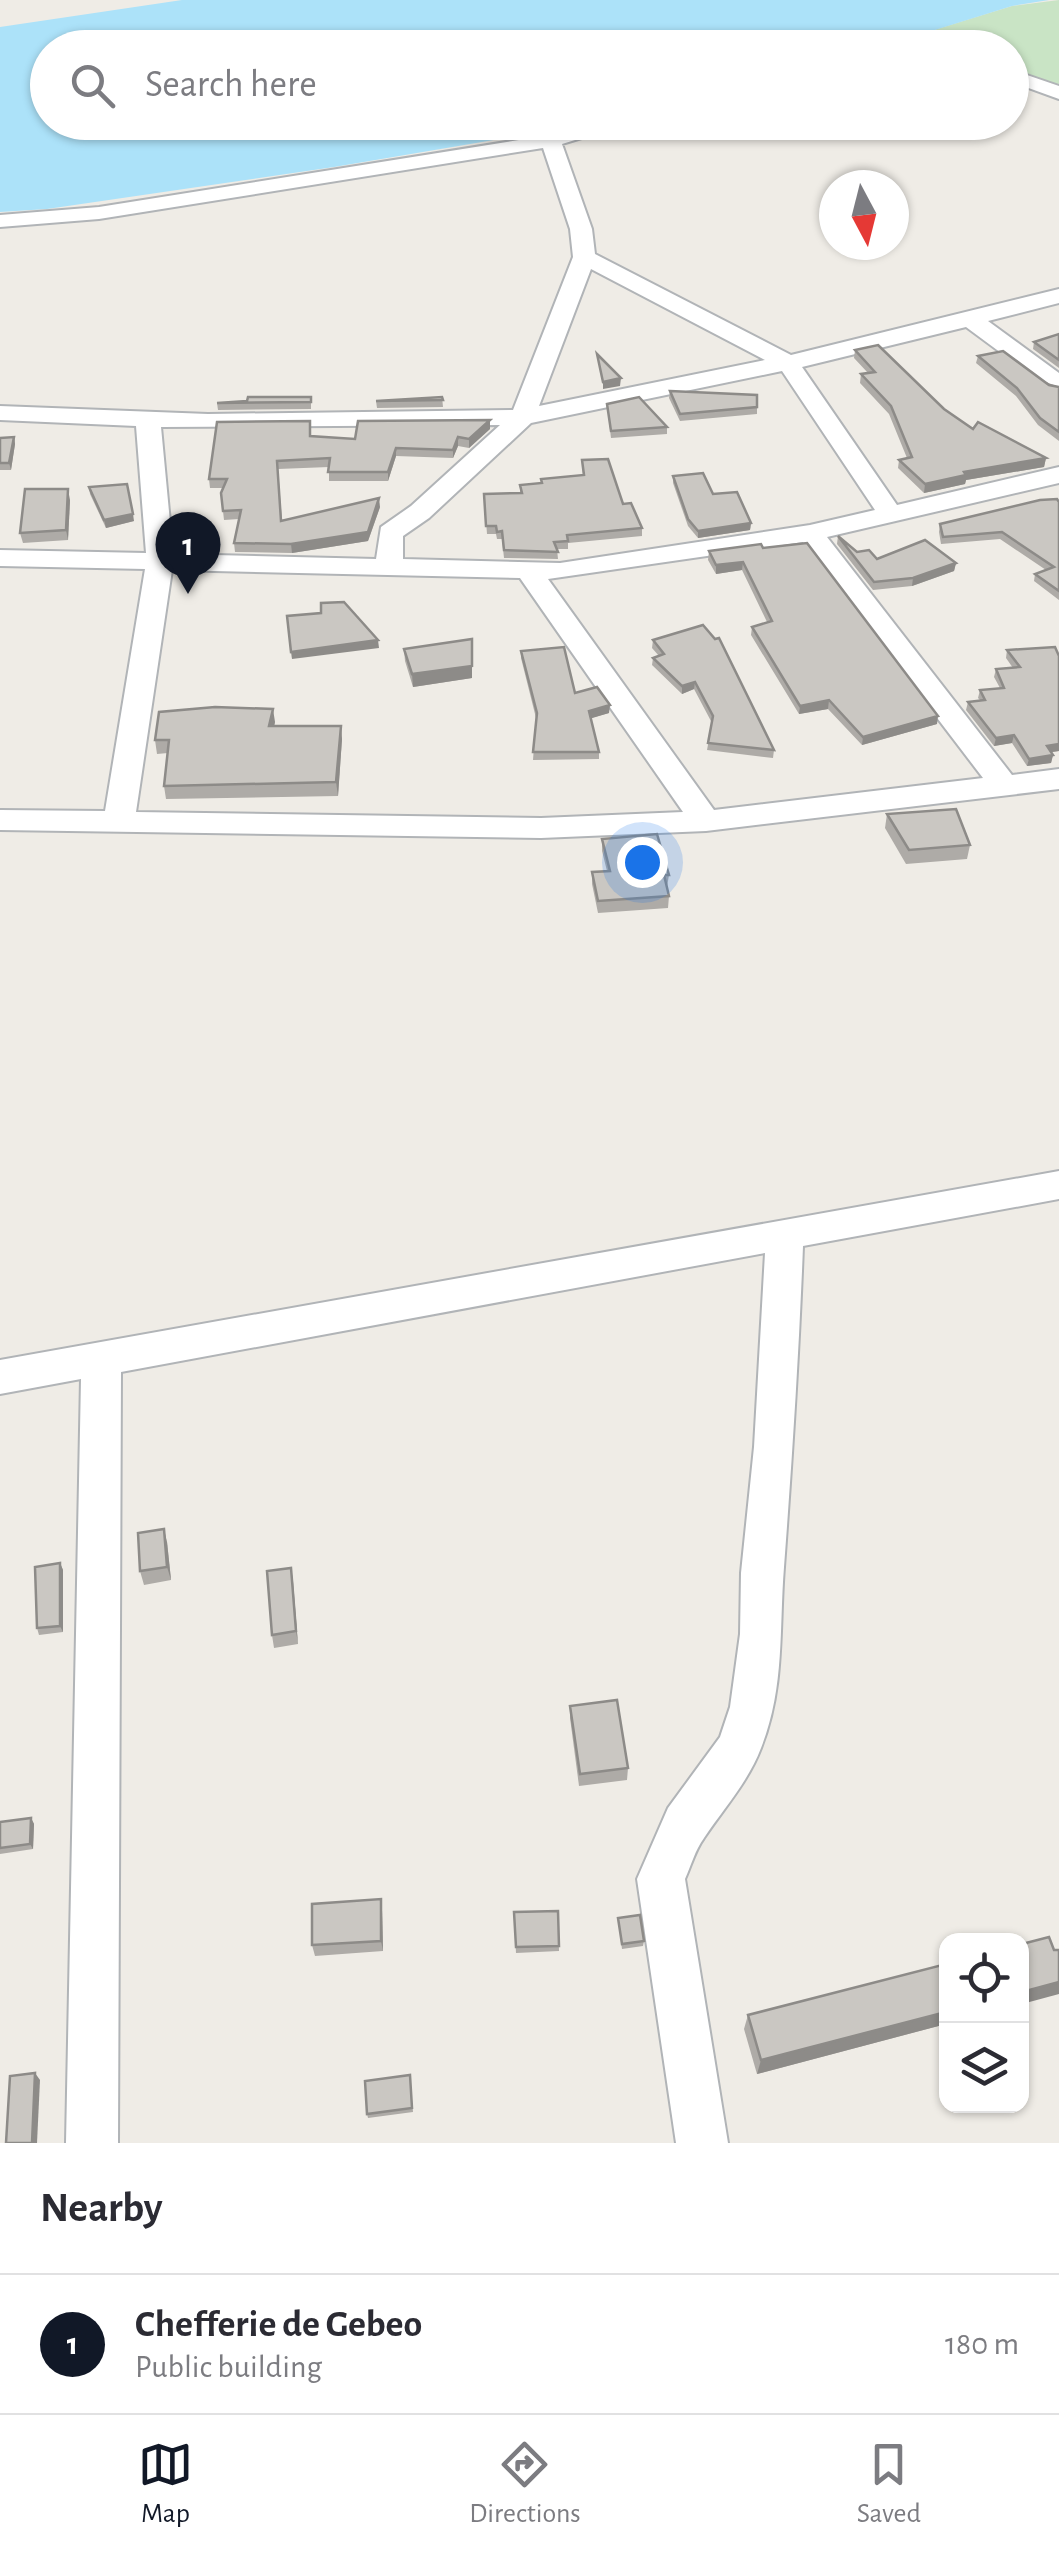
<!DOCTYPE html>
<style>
:root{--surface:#fff;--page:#f7f7f7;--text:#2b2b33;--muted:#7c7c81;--line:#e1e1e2;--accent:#111827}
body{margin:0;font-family:"Alegreya Sans",sans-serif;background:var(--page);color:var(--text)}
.controls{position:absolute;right:30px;bottom:30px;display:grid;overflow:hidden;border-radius:20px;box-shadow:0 2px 8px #0004}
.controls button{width:90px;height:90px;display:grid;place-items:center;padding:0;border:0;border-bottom:2px solid var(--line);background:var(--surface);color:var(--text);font:50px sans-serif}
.compass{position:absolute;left:819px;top:170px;width:90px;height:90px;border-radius:50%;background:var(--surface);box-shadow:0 2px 8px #0004;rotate:173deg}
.you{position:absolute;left:642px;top:862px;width:35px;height:35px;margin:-25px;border:8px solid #fff;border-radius:50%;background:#1a73e8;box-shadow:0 0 0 15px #1a73e833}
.badge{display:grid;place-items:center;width:65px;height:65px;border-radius:50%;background:var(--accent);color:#fff;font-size:32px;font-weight:700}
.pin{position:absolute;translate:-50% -82px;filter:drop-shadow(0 2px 5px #0008)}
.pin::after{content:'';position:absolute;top:52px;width:35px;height:30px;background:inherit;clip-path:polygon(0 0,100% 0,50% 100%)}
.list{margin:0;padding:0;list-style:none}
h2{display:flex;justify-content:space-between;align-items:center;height:130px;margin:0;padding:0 40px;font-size:42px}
h2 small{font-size:32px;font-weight:400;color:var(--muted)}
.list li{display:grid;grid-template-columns:65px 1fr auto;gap:30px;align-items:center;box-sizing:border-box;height:140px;padding:0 40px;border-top:2px solid var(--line)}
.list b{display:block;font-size:38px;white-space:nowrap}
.list p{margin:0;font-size:32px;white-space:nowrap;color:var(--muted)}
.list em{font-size:32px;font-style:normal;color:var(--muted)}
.icon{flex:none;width:55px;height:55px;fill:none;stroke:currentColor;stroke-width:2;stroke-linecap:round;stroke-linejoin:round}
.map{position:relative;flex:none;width:1059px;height:2143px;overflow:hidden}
.search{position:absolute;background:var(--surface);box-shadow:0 2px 8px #0004;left:30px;right:30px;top:30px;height:110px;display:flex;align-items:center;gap:25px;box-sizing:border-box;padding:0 35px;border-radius:55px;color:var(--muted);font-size:38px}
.sheet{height:270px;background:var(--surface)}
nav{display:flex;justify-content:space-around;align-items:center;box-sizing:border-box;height:140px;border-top:2px solid var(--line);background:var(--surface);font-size:28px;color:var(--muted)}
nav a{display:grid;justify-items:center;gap:5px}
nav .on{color:var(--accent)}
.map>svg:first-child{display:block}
.green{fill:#c9e4c5}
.water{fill:#ace2f9}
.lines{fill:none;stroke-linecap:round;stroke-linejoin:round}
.minor-casing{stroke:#b1b4b7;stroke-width:4}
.minor{fill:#fff;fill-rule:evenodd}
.wall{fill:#aeaba7}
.shaded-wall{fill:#8d8b88}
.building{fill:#cac7c2;stroke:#8d8b88;stroke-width:2.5}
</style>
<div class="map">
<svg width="1059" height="2143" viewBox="0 0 1059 2143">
<rect width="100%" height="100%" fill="#efece6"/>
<!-- green -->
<polygon class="green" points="1059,0 1059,97 1012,78 1012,48 888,44 1012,6"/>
<!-- water -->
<polygon class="water" points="182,0 1049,0 1012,6 877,48 48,48 48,122 595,123 334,167 47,209 0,212 0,27"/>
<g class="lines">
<!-- minor casing -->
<g class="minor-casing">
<g id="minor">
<polygon points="1012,70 1059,86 1059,99 1012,82"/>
<path d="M599 122H634L562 144 592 229 595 254 791 355 1059 289V303L988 321 1059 373V391L1050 389 966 327 802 367 897 505 1059 467V483L827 537 1012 775 1059 769V789L706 831 541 838 0 830V810L105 811 145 569 0 566V550L146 553 136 426 0 420V406L208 414 513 410 573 257 570 229 543 148 99 219 0 227V215L99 207 550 135ZM591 269 765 360 539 406ZM782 371 875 510 810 525 560 563 403 559V536L429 518 531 423ZM500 425 411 506 381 527 376 559 173 554 161 427ZM803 542 983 778 714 810 548 579ZM172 570 520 578 683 812 541 818 136 812Z"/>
<path d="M1059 1171V1199L803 1246C799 1353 792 1460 784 1567 779 1630 785 1687 761 1748 748 1782 724 1808 704 1838 695 1850 691 1866 685 1879L728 2143H676L637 1879 668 1808 720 1737 730 1707 740 1634 741 1573 754 1447 765 1253 121 1372 118 2143H66L81 1379 0 1394V1360Z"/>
</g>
</g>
<!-- minor -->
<use href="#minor" class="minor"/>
</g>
<!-- wall -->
<g class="wall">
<polygon points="1059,334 1059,368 1033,349 1034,342"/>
<polygon points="855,350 973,429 1046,458 1044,467 966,480 965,484 924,493 898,468 899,460 907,458 889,414 860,383 861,374 868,373 854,358"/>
<polygon points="978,356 1059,387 1059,441 1038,425 1016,396 976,363"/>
<polygon points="670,391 757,395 757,414 680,421 669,398"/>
<polygon points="311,397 311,409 218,410 217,403"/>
<polygon points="442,397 443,407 377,408 376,401"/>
<polygon points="607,404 667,427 667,434 611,438"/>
<polygon points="490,429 469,448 458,446 453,458 396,456 388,481 329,481 329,467 278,469 282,521 380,507 368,541 292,553 235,552 234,543 239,519 224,520 221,493 223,488 210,488 209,479 311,436 355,439"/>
<polygon points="14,437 15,444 11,470 0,470 0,438"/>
<polygon points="582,460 623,504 642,528 642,536 568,543 568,549 557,549 558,559 504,558 502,539 497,539 496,534 487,534 484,494 520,493 520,485 541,484 541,479 583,476"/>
<polygon points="673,476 713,494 751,523 750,530 698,538 688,526 673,483"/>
<polygon points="89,487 134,521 106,528 90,494"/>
<polygon points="70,500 68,540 23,543 20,533"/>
<polygon points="1059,502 1059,600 1034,581 1035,574 1046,570 1000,539 941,544 939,532 940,524"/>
<polygon points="838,536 857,552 877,559 956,563 954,571 912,586 873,590 837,544"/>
<polygon points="763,548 937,724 862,745 828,709 799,714 751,635 752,627 767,622 742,570 716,574 708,560 709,551"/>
<polygon points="653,640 774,750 773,758 707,750 712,723 694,689 682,694 652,665 653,658 659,656 652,648"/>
<polygon points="404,649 472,678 413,687 405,661"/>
<polygon points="1007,650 1059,656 1059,751 1051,752 1053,755 1051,763 1027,766 1012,743 994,746 966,710 968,702 980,700 978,698 980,690 1000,688 994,677 996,669 1013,668 1006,658"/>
<polygon points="521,651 575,693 609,713 591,718 599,752 599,759 533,760 536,718 521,658"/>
<polygon points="275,722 274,726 342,739 338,796 166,799 164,786 168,753 157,754 155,740"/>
<polygon points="887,814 970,845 967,859 906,864 885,828"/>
<polygon points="602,839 669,875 667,887 669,896 668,908 598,913 592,884 592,872 607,871 602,851"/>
<polygon points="167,1542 171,1580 144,1585 140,1571"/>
<polygon points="60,1563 63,1570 63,1632 39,1635 37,1628"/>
<polygon points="291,1568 298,1644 274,1648 272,1635"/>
<polygon points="570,1706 628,1768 627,1780 579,1786 570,1718"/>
<polygon points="31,1818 34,1824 33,1849 0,1854 0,1822"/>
<polygon points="382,1910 383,1951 315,1956 312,1945"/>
<polygon points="558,1911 559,1951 516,1953 514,1912"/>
<polygon points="618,1918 644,1941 643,1946 622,1949"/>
<polygon points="946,1964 946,2024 757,2074 744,2029 748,2015"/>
<polygon points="410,2075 413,2112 368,2118 367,2114"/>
</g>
<!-- shaded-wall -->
<g class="shaded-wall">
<polygon points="621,378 620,386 603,389 603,382"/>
<polygon points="490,420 490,429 469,448 469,439"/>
<polygon points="14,437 15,444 11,470 9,463"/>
<polygon points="458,437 458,446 453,458 453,450"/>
<polygon points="396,448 396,456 388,481 388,472"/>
<polygon points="1046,458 1044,467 966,480 965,484 924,493 925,484 964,472"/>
<polygon points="68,489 70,500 68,540 66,530"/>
<polygon points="379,498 380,507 368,541 292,553 291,544"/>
<polygon points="133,514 134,521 106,528 104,520"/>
<polygon points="751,523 750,530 698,538 698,531"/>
<polygon points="743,562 742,570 716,574 716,565"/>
<polygon points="956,563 954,571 912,586 913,578"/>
<polygon points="472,639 472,678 413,687 412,674"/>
<polygon points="378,640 379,648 292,659 291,652"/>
<polygon points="695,682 694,689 682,694 682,686"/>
<polygon points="829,700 828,709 799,714 800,706"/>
<polygon points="610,705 609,713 589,719 589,711"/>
<polygon points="273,709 275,722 271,740 269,726"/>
<polygon points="938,716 937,724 862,745 863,737"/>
<polygon points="341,726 342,739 338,796 336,782"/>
<polygon points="1014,735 1012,743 994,746 996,738"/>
<polygon points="1059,744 1059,751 1045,753 1047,746"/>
<polygon points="1053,755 1051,763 1027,766 1029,759"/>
<polygon points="164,1529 167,1542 171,1580 167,1567"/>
<polygon points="60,1563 63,1570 63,1632 60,1626"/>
<polygon points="291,1568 293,1581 298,1644 296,1631"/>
<polygon points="31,1818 34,1824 33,1849 30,1844"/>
<polygon points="381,1899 382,1910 383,1951 381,1941"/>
<polygon points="1059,1982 1059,1994 1022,2004 1022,1992"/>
<polygon points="946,2012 946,2024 757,2074 761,2060"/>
<polygon points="35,2073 40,2080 37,2143 32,2143"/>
</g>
<!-- building -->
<g class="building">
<polygon points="1059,334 1059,360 1034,342"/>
<polygon points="878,345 944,409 973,429 978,422 1046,458 964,472 966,475 925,484 899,460 912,457 891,406 861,374 875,372 855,350"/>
<polygon points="1003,351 1049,385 1059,387 1059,432 1040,418 1017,388 978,356"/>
<polygon points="597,354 621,378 603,382"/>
<polygon points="670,391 757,395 757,407 680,414"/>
<polygon points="248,397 311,397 311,402 217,403 247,401"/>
<polygon points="442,397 443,400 376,401"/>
<polygon points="639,397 667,427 611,431 607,404"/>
<polygon points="490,420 469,439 458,437 453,450 396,448 388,472 328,472 330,458 277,461 281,521 379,498 368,532 291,544 234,543 241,510 223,511 221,493 227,479 209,479 217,422 310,421 310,436 355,439 358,421"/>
<polygon points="14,437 9,463 0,463 0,438"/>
<polygon points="608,459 623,504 631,503 642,528 567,535 568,541 554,542 558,552 504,550 502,531 497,532 496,526 486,526 484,494 522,493 520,485 542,483 541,479 584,475 582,460"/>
<polygon points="703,473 713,494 737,492 751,523 698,531 688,519 673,476"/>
<polygon points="127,484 133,514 104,520 89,487"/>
<polygon points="25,489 68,489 66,530 20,533"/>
<polygon points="1057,499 1059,502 1059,591 1035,574 1054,567 1002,532 943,537 940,524 1040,500"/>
<polygon points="838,536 857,552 869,550 877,559 925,540 956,563 913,578 874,582"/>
<polygon points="807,543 938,716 863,737 829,700 800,706 752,627 772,621 743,562 716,565 709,551 761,544 763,548"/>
<polygon points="344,602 378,640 291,652 287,616 321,613 321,603"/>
<polygon points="703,625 715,639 719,638 774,750 708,743 713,716 695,682 682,686 653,658 664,654 653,640"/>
<polygon points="472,639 472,666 412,674 404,649"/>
<polygon points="564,647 575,693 597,687 610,705 589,711 599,752 533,752 537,713 521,651"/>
<polygon points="1055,647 1059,656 1059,744 1047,746 1053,755 1029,759 1014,735 996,738 968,702 985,700 980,690 1004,688 996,669 1020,667 1007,650"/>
<polygon points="215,707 273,709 269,726 341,726 336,782 164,786 169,740 155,740 159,712"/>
<polygon points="956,809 970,845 909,850 887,814"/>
<polygon points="657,834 669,875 664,875 669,896 598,901 592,872 610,871 602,839"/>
<polygon points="164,1529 167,1567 140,1571 138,1533"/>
<polygon points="60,1563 60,1626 37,1628 35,1567"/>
<polygon points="291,1568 296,1631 272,1635 267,1571"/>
<polygon points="617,1700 628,1768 580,1774 570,1706"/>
<polygon points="31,1818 30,1844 0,1848 0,1822"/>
<polygon points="381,1899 381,1941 312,1945 312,1904"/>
<polygon points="558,1911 559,1946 516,1947 514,1912"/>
<polygon points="640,1915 644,1941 622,1944 618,1918"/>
<polygon points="1049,1937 1054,1950 1059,1950 1059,1982 1022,1992 1022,1944"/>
<polygon points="946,1964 946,2012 761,2060 748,2015"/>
<polygon points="35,2073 32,2143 6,2143 10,2076"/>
<polygon points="410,2075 412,2108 367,2114 365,2081"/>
</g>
</svg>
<div class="controls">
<button><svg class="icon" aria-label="locate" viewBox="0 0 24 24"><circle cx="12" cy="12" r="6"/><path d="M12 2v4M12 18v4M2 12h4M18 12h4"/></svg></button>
<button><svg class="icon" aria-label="layers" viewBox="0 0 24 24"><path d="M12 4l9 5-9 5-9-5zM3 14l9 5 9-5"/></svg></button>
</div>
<svg class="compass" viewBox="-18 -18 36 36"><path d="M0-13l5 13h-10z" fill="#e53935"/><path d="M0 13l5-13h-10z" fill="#7c7c81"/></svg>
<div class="you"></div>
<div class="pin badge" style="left:188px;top:594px">1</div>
<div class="search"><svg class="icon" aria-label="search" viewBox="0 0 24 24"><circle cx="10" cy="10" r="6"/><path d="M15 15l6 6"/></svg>Search here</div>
</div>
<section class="sheet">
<h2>Nearby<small></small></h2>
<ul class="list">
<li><span class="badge">1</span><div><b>Chefferie de Gebeo</b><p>Public building</p></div><em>180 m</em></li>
</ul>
</section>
<nav>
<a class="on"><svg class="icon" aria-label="map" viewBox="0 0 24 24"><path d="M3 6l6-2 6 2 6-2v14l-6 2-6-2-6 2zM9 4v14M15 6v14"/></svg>Map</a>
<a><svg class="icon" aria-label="directions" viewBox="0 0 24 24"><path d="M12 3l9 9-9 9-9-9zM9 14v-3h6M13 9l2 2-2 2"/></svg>Directions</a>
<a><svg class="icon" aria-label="saved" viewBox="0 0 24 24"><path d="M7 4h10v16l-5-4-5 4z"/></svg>Saved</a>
</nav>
